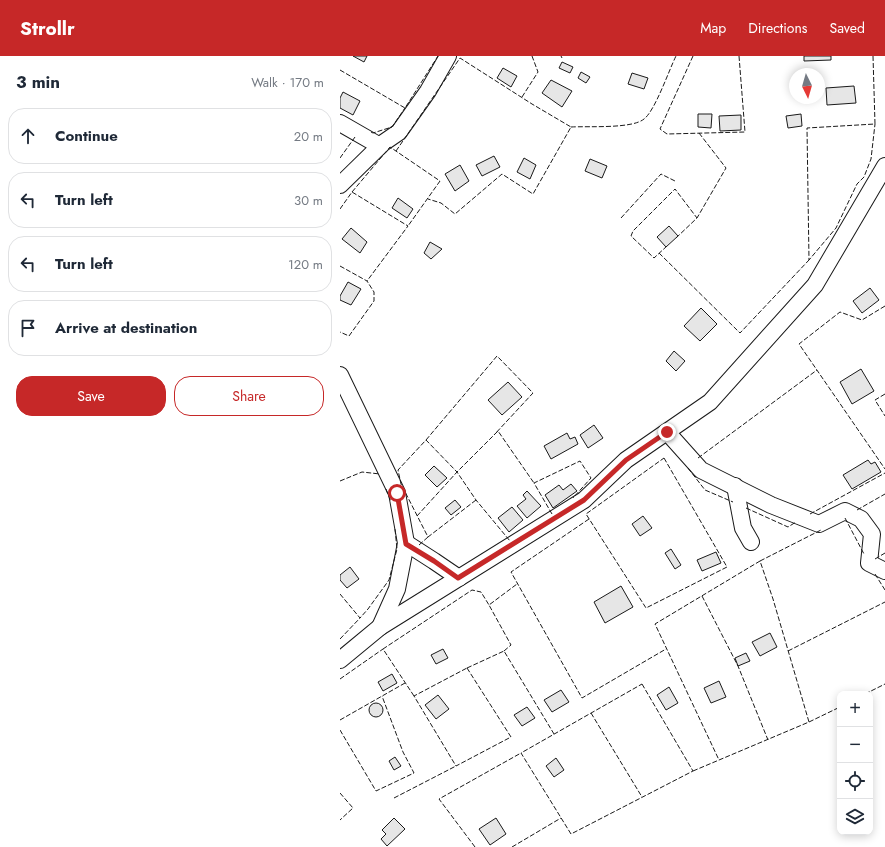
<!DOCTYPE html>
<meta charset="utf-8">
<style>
:root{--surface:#fff;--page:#f6f6f7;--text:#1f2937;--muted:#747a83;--line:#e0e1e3;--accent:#c62828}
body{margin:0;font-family:Jost,sans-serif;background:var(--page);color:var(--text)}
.controls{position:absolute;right:12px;bottom:12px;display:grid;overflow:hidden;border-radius:8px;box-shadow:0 2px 10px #0003}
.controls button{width:36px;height:36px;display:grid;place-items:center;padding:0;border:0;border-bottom:1px solid var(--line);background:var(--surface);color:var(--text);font:20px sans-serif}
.compass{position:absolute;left:449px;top:12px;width:36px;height:36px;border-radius:50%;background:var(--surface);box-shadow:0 2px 10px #0003;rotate:175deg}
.stop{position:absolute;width:12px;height:12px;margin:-9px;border:3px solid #c62828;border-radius:50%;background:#fff}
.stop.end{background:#c62828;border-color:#fff;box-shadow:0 1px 4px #0008}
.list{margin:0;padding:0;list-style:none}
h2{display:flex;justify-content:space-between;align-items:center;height:52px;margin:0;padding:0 16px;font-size:17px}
h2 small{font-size:13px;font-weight:400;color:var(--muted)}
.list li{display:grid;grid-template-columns:26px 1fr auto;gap:12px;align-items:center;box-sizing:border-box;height:56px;margin:0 8px 8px;padding:0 8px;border:1px solid var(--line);border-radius:16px}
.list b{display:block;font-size:15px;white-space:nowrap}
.list em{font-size:13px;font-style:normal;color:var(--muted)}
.actions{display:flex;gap:8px;padding:12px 16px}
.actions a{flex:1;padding:9px 0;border:1px solid var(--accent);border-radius:16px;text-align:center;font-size:14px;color:var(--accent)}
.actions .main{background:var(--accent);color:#fff}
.icon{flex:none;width:22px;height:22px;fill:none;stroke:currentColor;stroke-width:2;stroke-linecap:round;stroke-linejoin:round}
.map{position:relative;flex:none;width:545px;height:791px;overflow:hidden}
header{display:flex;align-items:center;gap:24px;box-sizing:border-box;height:56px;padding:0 20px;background:var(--accent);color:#fff}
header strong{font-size:19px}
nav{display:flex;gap:22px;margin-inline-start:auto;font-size:14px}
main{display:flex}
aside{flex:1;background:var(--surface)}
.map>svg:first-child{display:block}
.building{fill:#e6e6e6;stroke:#1a1a1a}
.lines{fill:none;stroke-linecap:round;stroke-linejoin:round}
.minor-casing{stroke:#1a1a1a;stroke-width:18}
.minor{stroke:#fff;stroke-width:16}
.fence{stroke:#1a1a1a;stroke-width:1;stroke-dasharray:5 2;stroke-linecap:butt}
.route{stroke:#c62828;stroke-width:5}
</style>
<header>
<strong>Strollr</strong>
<nav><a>Map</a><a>Directions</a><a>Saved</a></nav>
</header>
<main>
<aside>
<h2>3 min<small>Walk · 170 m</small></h2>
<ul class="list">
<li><svg class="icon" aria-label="ahead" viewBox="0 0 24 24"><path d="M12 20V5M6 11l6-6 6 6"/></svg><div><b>Continue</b></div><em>20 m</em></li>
<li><svg class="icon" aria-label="left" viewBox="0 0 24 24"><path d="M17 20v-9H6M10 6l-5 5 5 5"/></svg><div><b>Turn left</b></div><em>30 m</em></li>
<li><svg class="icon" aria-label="left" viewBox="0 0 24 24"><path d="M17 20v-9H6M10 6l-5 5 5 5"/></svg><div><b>Turn left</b></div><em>120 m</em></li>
<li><svg class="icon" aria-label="arrive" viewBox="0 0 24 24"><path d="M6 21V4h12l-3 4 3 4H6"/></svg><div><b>Arrive at destination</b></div></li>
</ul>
<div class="actions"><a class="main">Save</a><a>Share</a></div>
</aside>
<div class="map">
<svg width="545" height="791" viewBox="0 0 545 791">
<rect width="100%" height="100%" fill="#fff"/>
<!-- building -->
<g class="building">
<polygon points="13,0 27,0 24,6"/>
<polygon points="464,0 491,0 491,4 464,5"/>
<polygon points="222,6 233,11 230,17 219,12"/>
<polygon points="163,12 177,20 171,31 157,22"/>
<polygon points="241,16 250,21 246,27 238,22"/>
<polygon points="292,17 308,22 304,33 288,28"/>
<polygon points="211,24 232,35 222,51 202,37"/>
<polygon points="514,30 516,47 487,49 486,32"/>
<polygon points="3,36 20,45 13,59 0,52 0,42"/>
<polygon points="358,58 372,58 371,72 358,71"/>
<polygon points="461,58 462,70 448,72 446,60"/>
<polygon points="401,59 401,74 380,75 379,60"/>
<polygon points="154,100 160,111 142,120 136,109"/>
<polygon points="184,102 196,109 190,123 177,116"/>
<polygon points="250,103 267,110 262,122 245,115"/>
<polygon points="120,109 129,125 115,135 105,118"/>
<polygon points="58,142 73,153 67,162 52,152"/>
<polygon points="329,170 338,180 326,191 317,181"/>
<polygon points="11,172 27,186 20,197 2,183"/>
<polygon points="90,186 102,193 91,203 84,197"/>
<polygon points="8,226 21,233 11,249 0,244 0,240"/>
<polygon points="530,232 539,244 522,257 513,245"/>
<polygon points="361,252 377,268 360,285 344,270"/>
<polygon points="334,295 345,305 336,315 326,305"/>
<polygon points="521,313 534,335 512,348 500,326"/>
<polygon points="168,326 182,341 162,359 148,344"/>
<polygon points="254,369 263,382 248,392 240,379"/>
<polygon points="227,377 230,383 235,381 238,388 211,403 204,390"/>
<polygon points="528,404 531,408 535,406 541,416 512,433 503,419"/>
<polygon points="94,410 107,422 97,431 85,419"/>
<polygon points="231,428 237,435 213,452 205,439 219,429 223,434"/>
<polygon points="187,435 201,450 187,462 177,450 186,443 183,439"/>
<polygon points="115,444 121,451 111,459 105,452"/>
<polygon points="172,451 183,464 169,476 158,462"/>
<polygon points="303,460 312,472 300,480 292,468"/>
<polygon points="331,493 341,509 335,513 325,497"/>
<polygon points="376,496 381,507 362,515 357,504"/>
<polygon points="10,511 19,523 7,532 0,524 0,519"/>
<polygon points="281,530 293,551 265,567 254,546"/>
<polygon points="430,577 437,591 420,600 412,586"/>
<polygon points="103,593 108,602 96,608 91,599"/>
<polygon points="406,597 410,605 398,610 395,602"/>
<polygon points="52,618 57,627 43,635 38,626"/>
<polygon points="379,625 386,641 371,647 364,632"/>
<polygon points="329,631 338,647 326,654 317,639"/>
<polygon points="221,634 229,646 212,656 204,644"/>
<polygon points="98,639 109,653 96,663 85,649"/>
<circle cx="36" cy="654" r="7"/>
<polygon points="187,651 195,662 182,670 174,659"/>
<polygon points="55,701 61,710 54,714 49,705"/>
<polygon points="216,702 224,714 214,721 206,710"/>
<polygon points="54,762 65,773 47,790 41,783 46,778 42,774"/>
<polygon points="156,762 166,778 150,789 139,773"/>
</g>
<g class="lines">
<!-- minor casing -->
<g class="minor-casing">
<g id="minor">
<polyline points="0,67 40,90"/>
<polyline points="0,129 43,87 59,76 88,35 108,0"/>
<polyline points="0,319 57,437 66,487 57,533 40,571"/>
<polyline points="327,376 361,414 431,449 479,468 505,455 521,463 532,478 529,507 545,515"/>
<polyline points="395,430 403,472 411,486"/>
<polyline points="66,487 94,505 119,522"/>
<polyline points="0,604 40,571 244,444 286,404 370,346 475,229 545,110"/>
</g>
</g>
<!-- minor -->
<use href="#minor" class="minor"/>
<!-- fence -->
<g class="fence">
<polyline points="221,0 222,2"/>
<polyline points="353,0 320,73 327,78 405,76 399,0"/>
<polyline points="533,0 535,68 467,72 469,204 496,172 517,128 524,121 531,103 535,68"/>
<polyline points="0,14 65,52 98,0"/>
<polyline points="182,41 198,16 192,0"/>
<path d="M231 71C249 70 292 73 304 63 315 55 329 14 336 0"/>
<polyline points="31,76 33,77 52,71 65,52"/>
<polyline points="56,95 120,2 192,48 231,71 193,138 162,118 115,158 101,147 88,143"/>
<polyline points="0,102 15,81"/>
<polyline points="12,136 50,91 100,125 68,170"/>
<polyline points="0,153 12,136 68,170 27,225"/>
<polyline points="281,162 321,118 335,125"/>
<polyline points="336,182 357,162 386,112 359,77"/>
<polyline points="327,190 314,202 291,180 293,175 335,133 357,162"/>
<polyline points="319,197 400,277 469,204"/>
<polyline points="0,210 27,225 34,236 34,245 9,280 0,276"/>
<polyline points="545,250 522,264 500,256 459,288 545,413"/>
<polyline points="545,338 535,344 545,360"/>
<polyline points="86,384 157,300 193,337 154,379"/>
<polygon points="324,402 387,511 306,552 246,458"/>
<polyline points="358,402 477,314"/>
<polyline points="348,412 365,434 393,446"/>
<polyline points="0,425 22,416 40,418"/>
<polyline points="46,433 51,446"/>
<polyline points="136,444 88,481 61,428 58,414 86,384 117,416 136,444 170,485"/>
<polyline points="406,452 448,471 456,466"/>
<polyline points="517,454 545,438"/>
<polyline points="212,458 194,427 240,405 251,422 233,442"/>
<polyline points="470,458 545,417"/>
<polyline points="77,460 117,416 158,375 194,427"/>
<polyline points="505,462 524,498"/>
<polyline points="249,463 171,516 242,642 326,593"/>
<polyline points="79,489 88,481"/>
<polyline points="535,503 545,497"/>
<polyline points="420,505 481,474"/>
<polyline points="535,518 545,534"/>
<polyline points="0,538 20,562 28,553 49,524 57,493 55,473"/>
<polyline points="362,540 398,610 428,684"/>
<polyline points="0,583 21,561"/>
<polyline points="164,595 171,589 149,549 177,528"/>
<polyline points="448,595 545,546"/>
<polygon points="127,612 171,681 116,710 74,640"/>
<polyline points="127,612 164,595 214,678"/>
<polyline points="0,623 43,593"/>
<polygon points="302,628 353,715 231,778 181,697"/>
<polyline points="525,638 545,628"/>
<polyline points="74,640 43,593 132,534 141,536 149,549"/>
<polyline points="251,657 302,741"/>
<polyline points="0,664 65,627"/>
<polyline points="469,666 500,651"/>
<polyline points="0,674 36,735 74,717 63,696 42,640"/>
<polyline points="353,715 469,666 433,543 420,505 315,568 379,704"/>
<polyline points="0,737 13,752 0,764"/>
<polyline points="54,742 116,710"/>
<polyline points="135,791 99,743 181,697"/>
<polyline points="172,791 221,762"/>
</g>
</g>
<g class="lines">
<!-- route -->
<polyline class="route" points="57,437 66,488 94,505 118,522 244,444 286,404 327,376"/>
</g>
</svg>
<div class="controls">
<button>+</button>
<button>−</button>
<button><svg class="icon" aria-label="locate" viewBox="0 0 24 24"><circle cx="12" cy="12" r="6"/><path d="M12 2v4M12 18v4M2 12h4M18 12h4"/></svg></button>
<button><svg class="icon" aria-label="layers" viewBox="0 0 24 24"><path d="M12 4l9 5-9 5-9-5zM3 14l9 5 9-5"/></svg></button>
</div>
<svg class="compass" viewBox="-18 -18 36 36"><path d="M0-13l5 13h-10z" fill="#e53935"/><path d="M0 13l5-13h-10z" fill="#747a83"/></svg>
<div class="stop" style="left:57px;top:437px"></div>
<div class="stop end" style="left:327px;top:376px"></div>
</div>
</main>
